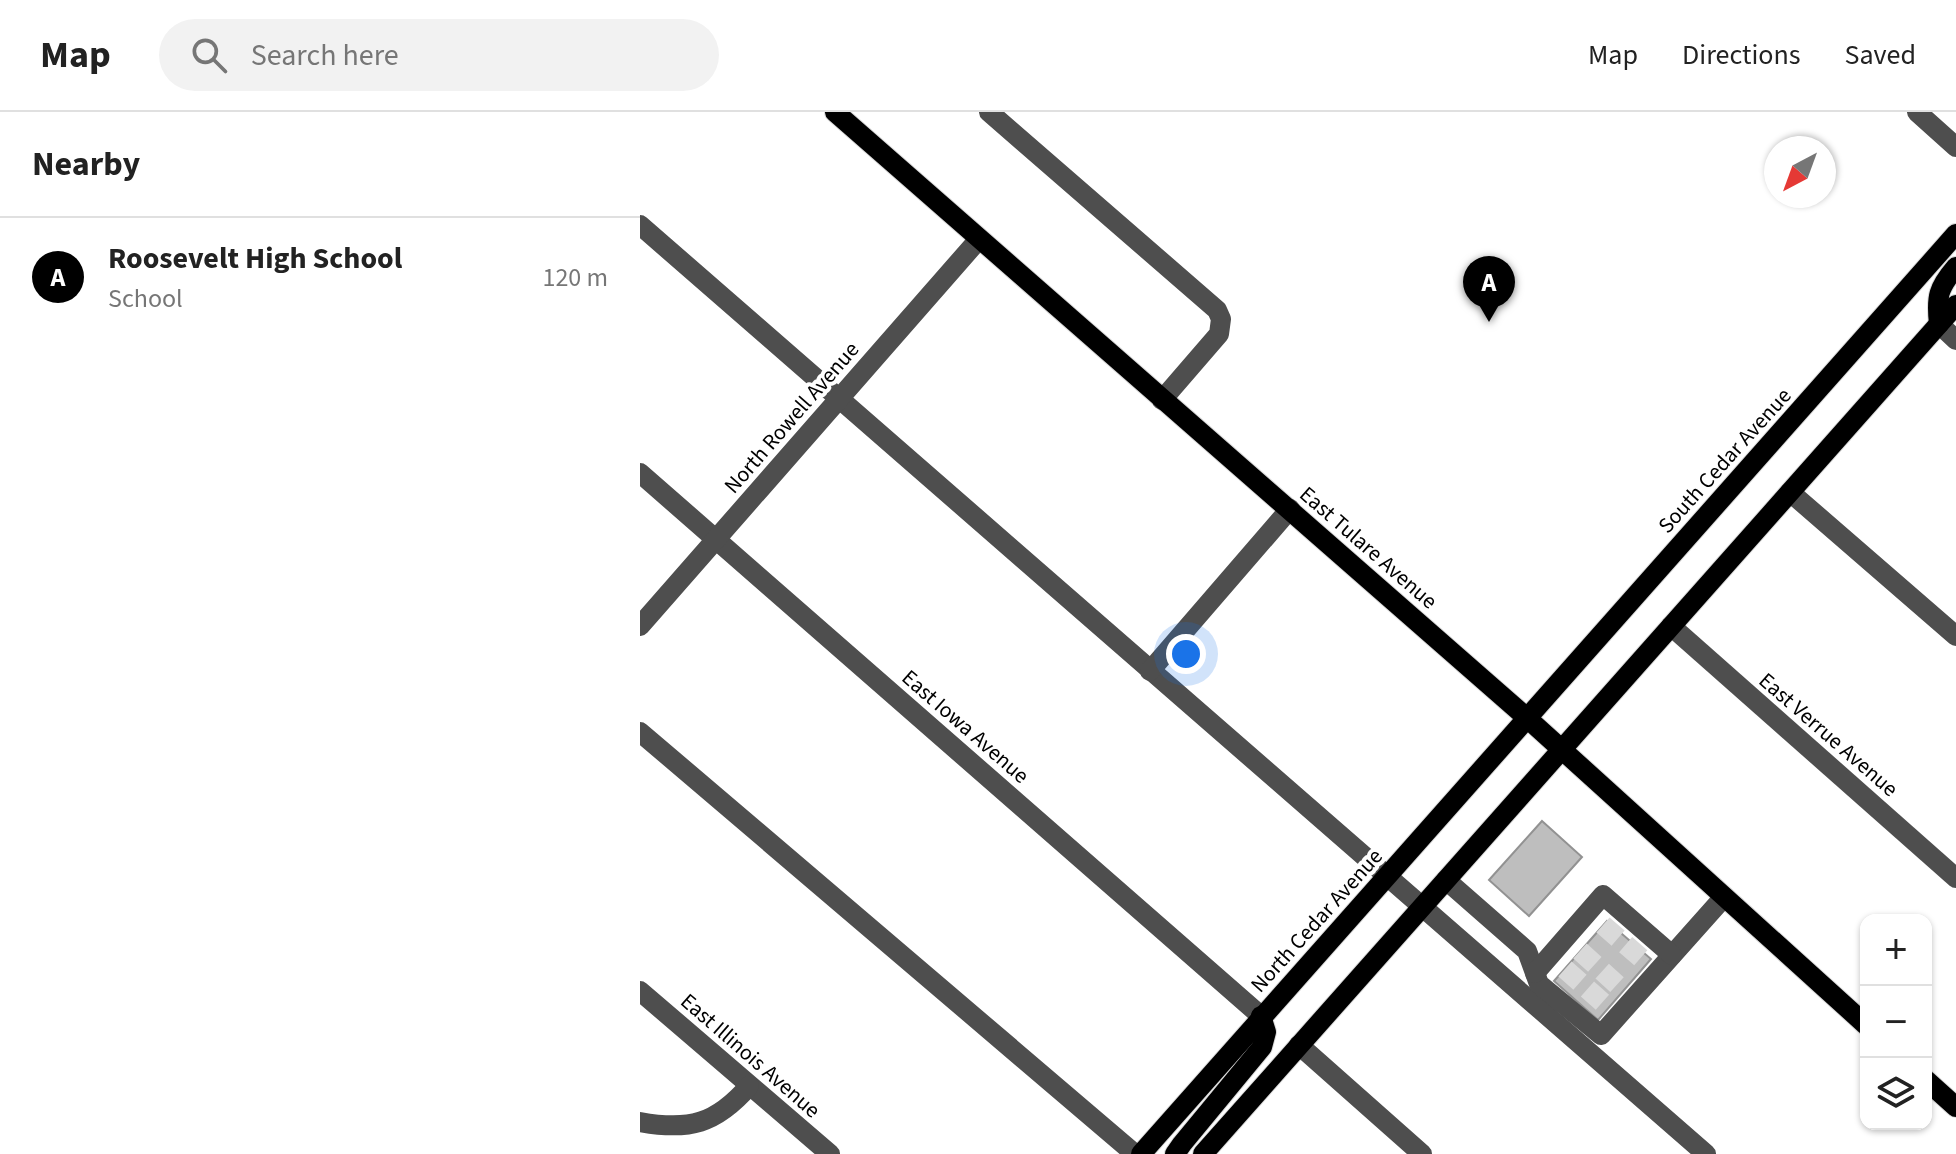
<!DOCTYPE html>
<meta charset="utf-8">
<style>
:root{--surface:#fff;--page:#f2f2f2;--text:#222;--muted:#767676;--line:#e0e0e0;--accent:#000}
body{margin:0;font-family:"Source Sans 3",sans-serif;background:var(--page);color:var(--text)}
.controls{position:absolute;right:24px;bottom:24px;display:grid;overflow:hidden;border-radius:16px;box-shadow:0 2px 6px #0004}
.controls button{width:72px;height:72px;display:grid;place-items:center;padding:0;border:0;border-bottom:2px solid var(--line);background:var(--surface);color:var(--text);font:40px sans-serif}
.compass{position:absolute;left:1124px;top:24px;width:72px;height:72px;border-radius:50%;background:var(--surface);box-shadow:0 2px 6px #0004;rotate:221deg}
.you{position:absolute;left:546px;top:542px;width:28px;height:28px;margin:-20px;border:6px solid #fff;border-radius:50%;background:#1a73e8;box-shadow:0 0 0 12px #1a73e833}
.badge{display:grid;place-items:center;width:52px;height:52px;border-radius:50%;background:var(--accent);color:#fff;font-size:26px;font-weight:700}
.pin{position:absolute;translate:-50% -66px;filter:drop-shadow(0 2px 4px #0008)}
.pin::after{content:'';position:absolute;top:42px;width:28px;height:24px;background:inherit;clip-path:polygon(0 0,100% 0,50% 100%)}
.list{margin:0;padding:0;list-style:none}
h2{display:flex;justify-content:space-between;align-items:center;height:104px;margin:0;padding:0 32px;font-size:34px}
h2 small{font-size:26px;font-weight:400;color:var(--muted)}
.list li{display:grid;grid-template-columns:52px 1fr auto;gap:24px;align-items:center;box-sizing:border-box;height:120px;padding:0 32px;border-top:2px solid var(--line)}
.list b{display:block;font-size:30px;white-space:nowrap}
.list p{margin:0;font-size:26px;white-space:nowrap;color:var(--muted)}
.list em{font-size:26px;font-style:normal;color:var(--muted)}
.icon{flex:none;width:44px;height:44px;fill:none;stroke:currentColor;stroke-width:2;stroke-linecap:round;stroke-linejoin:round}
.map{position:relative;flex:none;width:1316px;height:1042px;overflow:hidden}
header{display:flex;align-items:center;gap:48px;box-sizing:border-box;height:112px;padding:0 40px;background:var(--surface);border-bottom:2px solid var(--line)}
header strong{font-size:38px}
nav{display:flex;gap:44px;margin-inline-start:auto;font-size:28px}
.search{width:560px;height:72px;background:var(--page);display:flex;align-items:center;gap:20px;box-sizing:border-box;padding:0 28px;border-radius:44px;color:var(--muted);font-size:30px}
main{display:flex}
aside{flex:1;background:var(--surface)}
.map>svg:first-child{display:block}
.building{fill:#bebebe;stroke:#929292;stroke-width:2}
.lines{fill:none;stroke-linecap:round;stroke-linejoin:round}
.minor-tunnel{stroke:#d9d9d9;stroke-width:20;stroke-dasharray:20 10;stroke-linecap:butt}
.major-casing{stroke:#dbdbdb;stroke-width:22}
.minor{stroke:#4e4e4e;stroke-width:20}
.major{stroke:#000;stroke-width:20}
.labels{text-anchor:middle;stroke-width:8;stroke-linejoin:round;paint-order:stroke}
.street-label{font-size:22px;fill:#000;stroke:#fff}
</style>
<header>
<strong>Map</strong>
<div class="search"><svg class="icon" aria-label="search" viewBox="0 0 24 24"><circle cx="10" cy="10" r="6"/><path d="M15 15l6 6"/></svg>Search here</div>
<nav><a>Map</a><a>Directions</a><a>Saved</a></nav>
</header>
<main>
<aside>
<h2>Nearby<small></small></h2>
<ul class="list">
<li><span class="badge">A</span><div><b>Roosevelt High School</b><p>School</p></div><em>120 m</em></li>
</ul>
</aside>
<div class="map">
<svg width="1316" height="1042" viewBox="0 0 1316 1042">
<rect width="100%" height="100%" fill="#fff"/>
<!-- building -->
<g class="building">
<polygon points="902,709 942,745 889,804 849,768"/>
<polygon points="967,809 1011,847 958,908 914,869"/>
</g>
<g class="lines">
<!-- minor-tunnel -->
<g class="minor-tunnel">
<polyline points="963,813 1008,852"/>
<polyline points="940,839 984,879"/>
<polyline points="925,857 969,896"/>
</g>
<!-- major casing -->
<g class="major-casing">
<g id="major">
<polyline points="195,0 887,606 1226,913"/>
<path d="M1299 212C1296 185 1298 176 1316 155"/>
<polyline points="1286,968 1316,995"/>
<polyline points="501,1042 1316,122"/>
<polyline points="535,1042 542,1032 622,935 626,920 621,904"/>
<polyline points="563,1042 1316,193"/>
</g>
</g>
<!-- minor -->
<g class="minor">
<polyline points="349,0 577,198 581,207 579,222 522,288"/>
<polyline points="1277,0 1316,35"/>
<polyline points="0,113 1066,1042"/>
<polyline points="1299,212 1316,228"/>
<polyline points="0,361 621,904"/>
<polyline points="1150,380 1316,524"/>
<polyline points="0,514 339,127"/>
<polyline points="1031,514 1316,766"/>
<polyline points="510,559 650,397"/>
<polyline points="0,620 495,1042"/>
<polyline points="806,768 887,839 899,872 961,923 1084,785"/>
<polyline points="895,861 963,783 1032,843"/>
<polyline points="0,879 190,1042"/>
<polyline points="659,933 782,1042"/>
<path d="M0 1010C49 1019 76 1012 109 974"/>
</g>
<!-- major -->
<use href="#major" class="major"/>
</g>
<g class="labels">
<!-- street labels -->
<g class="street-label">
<text transform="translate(151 305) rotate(-49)" y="8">North Rowell Avenue</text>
<text transform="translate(1084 348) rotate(-48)" y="8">South Cedar Avenue</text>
<text transform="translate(729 435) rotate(41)" y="8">East Tulare Avenue</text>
<text transform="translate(326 614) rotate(41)" y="8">East Iowa Avenue</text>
<text transform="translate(1189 622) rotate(41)" y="8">East Verrue Avenue</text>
<text transform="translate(676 808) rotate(-48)" y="8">North Cedar Avenue</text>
<text transform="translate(111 943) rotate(41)" y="8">East Illinois Avenue</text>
</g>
</g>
</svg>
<div class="controls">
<button>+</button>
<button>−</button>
<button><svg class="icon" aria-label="layers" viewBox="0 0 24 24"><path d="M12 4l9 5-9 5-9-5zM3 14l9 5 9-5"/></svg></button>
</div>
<svg class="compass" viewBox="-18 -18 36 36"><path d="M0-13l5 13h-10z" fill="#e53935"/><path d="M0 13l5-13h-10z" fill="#767676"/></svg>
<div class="you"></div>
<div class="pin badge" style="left:849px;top:210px">A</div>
</div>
</main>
